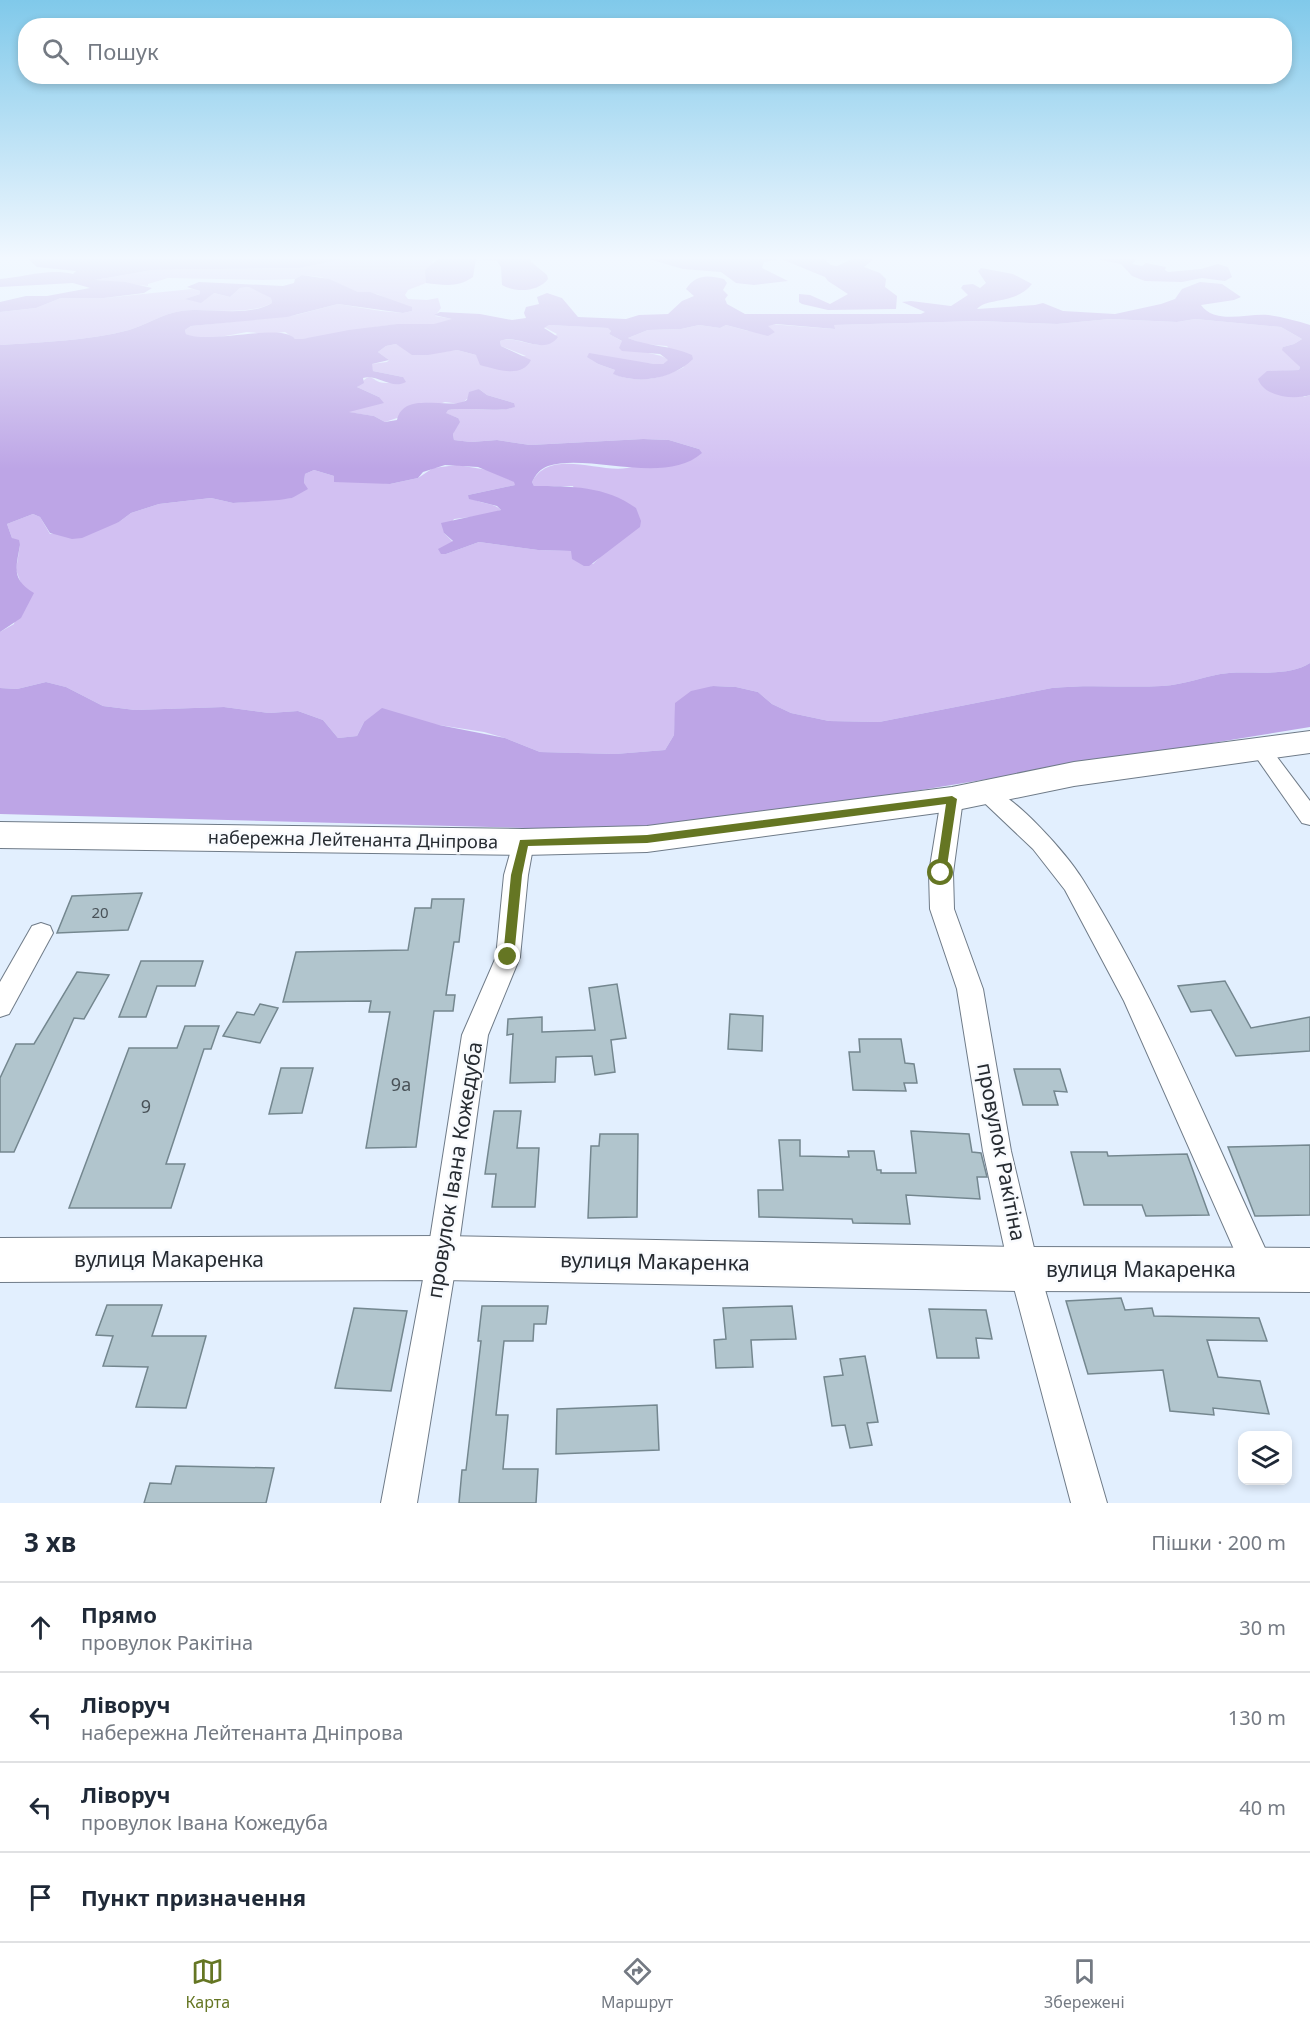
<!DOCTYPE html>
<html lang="uk">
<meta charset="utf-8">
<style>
:root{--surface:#fff;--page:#f2f2f3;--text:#1f2937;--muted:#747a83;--line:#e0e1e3;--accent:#657623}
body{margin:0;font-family:"Noto Sans",sans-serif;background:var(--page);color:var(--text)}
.controls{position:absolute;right:18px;bottom:18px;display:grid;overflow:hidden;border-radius:12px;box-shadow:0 3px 9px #0003}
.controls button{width:54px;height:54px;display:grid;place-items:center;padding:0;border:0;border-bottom:2px solid var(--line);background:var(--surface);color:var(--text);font:30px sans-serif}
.stop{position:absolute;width:18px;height:18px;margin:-14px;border:4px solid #657623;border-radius:50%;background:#fff}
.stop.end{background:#657623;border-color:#fff;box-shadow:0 2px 6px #0008}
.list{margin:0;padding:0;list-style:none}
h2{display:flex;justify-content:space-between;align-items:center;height:78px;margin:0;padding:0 24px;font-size:26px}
h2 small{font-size:20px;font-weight:400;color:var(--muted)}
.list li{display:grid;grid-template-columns:39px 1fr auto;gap:18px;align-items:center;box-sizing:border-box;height:90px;padding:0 24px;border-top:2px solid var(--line)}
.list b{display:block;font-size:22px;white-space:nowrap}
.list p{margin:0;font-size:20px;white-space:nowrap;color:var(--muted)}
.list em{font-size:20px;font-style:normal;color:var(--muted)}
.icon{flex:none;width:33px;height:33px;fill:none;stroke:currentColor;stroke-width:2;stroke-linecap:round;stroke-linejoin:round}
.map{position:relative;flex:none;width:1310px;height:1503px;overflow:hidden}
.search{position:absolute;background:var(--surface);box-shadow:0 3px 9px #0003;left:18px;right:18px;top:18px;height:66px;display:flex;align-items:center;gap:15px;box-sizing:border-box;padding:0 21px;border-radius:24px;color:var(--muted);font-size:22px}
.sheet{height:438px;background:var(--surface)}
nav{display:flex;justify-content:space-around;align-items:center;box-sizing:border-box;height:84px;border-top:2px solid var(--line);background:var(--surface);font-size:16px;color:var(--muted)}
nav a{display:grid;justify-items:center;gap:3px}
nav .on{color:var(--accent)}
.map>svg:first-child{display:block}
.green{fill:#d2c0f2}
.forest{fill:#bda5e6}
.building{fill:#b1c5cd;stroke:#74878f;stroke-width:1.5}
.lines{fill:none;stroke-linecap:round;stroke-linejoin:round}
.street-casing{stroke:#6f7b88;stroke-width:2}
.secondary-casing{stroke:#6f7b88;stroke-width:2}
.primary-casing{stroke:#6f7b88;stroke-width:2}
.street{fill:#fff;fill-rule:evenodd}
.secondary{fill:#fff;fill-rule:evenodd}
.primary{fill:#fff;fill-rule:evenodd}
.route{fill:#657623}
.labels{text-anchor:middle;stroke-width:5;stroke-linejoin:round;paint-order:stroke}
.number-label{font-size:15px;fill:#495258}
.street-label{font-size:18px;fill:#262b31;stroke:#f9fbfe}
.near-number-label{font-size:18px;fill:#495258}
.near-street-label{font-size:21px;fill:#262b31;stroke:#f9fbfe}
</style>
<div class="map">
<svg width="1310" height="1503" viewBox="0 0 1310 1503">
<rect width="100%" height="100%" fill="#e2effe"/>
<!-- green -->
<g class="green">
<path d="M344 259H438L433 260 426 283 408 290 405 295 408 299 427 300 438 298 441 308 435 316 453 319C442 327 421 324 407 324 371 325 337 336 302 339H295L285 332 268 334 247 332 214 338 192 337 186 334 185 330 191 326 296 315 338 304 381 311 403 313 412 311 377 294 358 292 321 277 302 275 295 279 263 280 168 278 148 284V286L95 280 152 270 300 268Z"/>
<path d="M249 287 254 288 271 298 272 303C245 317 210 307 181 311 161 314 147 325 129 330 88 341 42 342 0 345V312L36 308 61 298H104L192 289 200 291V294L186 299 214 293 230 297 240 288Z"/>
<path d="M1110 319 1177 322 1195 319 1281 327 1302 339 1294 344 1283 347 1300 367 1299 370 1283 371 1304 397 1310 395V663C1288 677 1255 671 1229 673 1206 675 1185 685 1162 686 1126 688 1089 684 1052 688L879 722 829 721 791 713 772 704 758 692 736 687 713 686 676 703 674 735 665 750 615 754 540 752 505 738 484 732 439 725 364 722 357 736 338 738 323 720 298 711 269 713 224 707 135 710 103 706 66 687 46 682 17 689 0 688V632L14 624 22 586 16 570 20 545 12 538 7 524 33 514 40 517 50 534 119 522 131 513 159 504 211 498 233 503 292 498 304 483 305 474 314 470 334 476 390 484 418 478 433 468 457 465 488 470 515 482V485L468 495C480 506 492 501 501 510L487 515 454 519 444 533 453 542 441 554H446L479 542 538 550 571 551 593 564 600 557 573 486H534L532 482C550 448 598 473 627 468 651 464 676 455 699 449L669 440 643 439 530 445 497 440 471 442 454 440 453 434 458 418 445 413 447 410C467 407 498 413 514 407V403L487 395 479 389 461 404 445 402 385 422 374 416 347 412 379 397 357 387C375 367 369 384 388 383 392 382 398 378 403 377L373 371 371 364 387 362 389 360 378 352 386 346 396 344 417 355 457 350 476 355 526 356 501 346 500 341C513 336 528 346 543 345L557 334 544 327 549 325 609 328 611 331 609 334C620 340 633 348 645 352 654 355 660 354 669 360L663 364H654L588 357 598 364 615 370 614 374C637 384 662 379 684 367L667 346 644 344 628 338 648 330 681 329 699 325 720 328 726 325 748 331 775 332 767 327 769 324 834 329V325L979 321 1057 324Z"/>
</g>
<!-- forest -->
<g class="forest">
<path d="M28 259H344L300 268 152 270 95 280 125 282 152 288 144 293 104 298H61L36 308 0 312V302L26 296H47L90 288 73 283 0 287V279C24 277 49 268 73 274L76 271 37 267Z"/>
<path d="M438 259H532L530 261 547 275 548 279C538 292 516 293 502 285L501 267 497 261 476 259 473 277C458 288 443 285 426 283L425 270Z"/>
<polygon points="649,259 827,259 826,261 831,265 837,266 852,259 874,259 864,267 880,273 886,279 885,287 897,296 896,309 828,310 802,304 799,302 799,294 810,295 830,304 848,294 828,281 825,277 781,259 764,262 762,268 788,281 754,285 736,283 721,272 683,269"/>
<polygon points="1096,259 1137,259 1132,264 1142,266 1146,263 1166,267 1165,270 1168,272 1201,269 1218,264 1228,267 1232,277 1225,281 1202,278 1182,282 1145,281 1132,276 1121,264"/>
<path d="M981 268 1013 274 1032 284C1015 305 987 297 977 309L1035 305 1043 303 1063 311 1115 314 1161 304 1175 299 1182 289 1200 282 1222 284 1241 297 1234 300 1201 305C1215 325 1248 313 1268 315 1282 317 1297 321 1310 325V395C1294 400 1264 397 1258 379L1267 371 1299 370 1300 367 1282 350 1283 347 1294 344 1302 339 1281 327 1195 319 1177 322 1110 319 1057 324 979 321 834 325 835 329 776 324 768 326 775 332 768 336 726 325 720 328 699 325 681 329 648 330 628 338C650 347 670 345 692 355L693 359C673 379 639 385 613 374L615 370 598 364 587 357 589 353 654 364H663L668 360 660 354 622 351 619 348 622 341 609 334 611 331 608 328 549 325 544 328 558 337C543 357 518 333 500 341L501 346 531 360C522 379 495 369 480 365L476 355 457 350 428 355H412L396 344 386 346 378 352 389 360 372 364 373 371 403 377 406 382C391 390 378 374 363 378L364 383 357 387 379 397 384 403 349 412 374 416 385 422 397 420C404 390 449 411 467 400L469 392 479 389 487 395 514 403 515 407C499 413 467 407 448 410L446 413 458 418 460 422 453 434 454 440 471 442 497 440 530 445 643 439 669 440 699 449 702 453C665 486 589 453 548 466 540 469 536 474 532 482L534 486C570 486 606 486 636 508L641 521 640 527 589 566H584L572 559 571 551 538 550 479 542 446 554H441L438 549 453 541 444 533 441 523 501 510 497 506 469 499 468 495 515 485 514 482 478 467 445 465 423 472 418 478 390 484 334 482V476L314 470 305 474 304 483 308 489 292 498 279 500 233 503 211 498 159 504 131 513 119 522 82 538 72 539 50 533 40 517 33 514 7 524 12 538 19 540 20 545C16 568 11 579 34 593L21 618 0 632V345C42 342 88 341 129 330 147 325 161 314 181 311 209 307 246 318 272 303L271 298 249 287 240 288 230 297 214 293 201 303 185 299 200 294V291L187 287 199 282 283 286 294 283 295 279 302 275 329 279 358 292H370L412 307V311L403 313 338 304 287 317 191 326 185 330 186 334C210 345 282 322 295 339H302L349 330 397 324H434L452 319 434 315 440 312 480 314 512 320 526 318 524 313 526 307 539 304 537 297 547 293 562 298 578 317 626 319 639 315 668 314 682 301 694 296 686 289C696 274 708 275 724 279L727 283 723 290 728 295 725 299 727 304 745 314H921L925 312 902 302 911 301 951 306 968 295 961 288 963 285 973 284 980 288 986 283 978 271Z"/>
<path d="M1310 663V727C1174 749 1039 771 903 793 778 814 652 838 525 828L0 814V688L17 689 46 682 66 687 103 706 135 710 224 707 269 713 298 711 323 720 338 738 357 736 364 722 382 708 439 725 505 738 540 752 615 754 665 750 674 735 675 703 691 691 713 686 736 687 758 692 772 704 791 713 829 721 879 722 1052 688C1089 684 1126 688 1162 686 1185 685 1206 675 1229 673 1255 671 1288 677 1310 663Z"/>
</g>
<!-- building -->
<g class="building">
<polygon points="142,893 128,930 57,933 72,896"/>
<polygon points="432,899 464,899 459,942 454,942 446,995 455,995 453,1011 434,1011 416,1147 366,1148 390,1012 369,1012 371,1001 283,1002 296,952 408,950 415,908 431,908"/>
<polygon points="141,961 203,961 195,986 157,986 146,1017 119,1017"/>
<polygon points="77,972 109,975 84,1019 74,1018 14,1152 0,1152 0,1078 16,1044 34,1044"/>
<polygon points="1225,981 1251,1028 1310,1017 1310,1051 1236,1056 1211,1010 1191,1012 1178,986"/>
<polygon points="617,984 626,1038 611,1040 615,1072 595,1075 592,1056 556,1057 555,1082 510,1083 513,1034 507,1035 508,1019 542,1017 542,1032 595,1030 589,988"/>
<polygon points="260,1004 278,1008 260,1043 223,1036 237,1012 254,1015"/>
<polygon points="730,1014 763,1016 762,1051 728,1049"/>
<polygon points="185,1026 219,1026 211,1049 204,1049 166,1164 185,1164 171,1208 69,1208 129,1048 177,1048"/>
<polygon points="859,1039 901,1039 905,1063 914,1064 917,1083 904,1083 906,1091 853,1090 849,1052 860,1052"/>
<polygon points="281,1068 313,1068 302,1113 269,1114"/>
<polygon points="1014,1069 1060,1069 1067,1092 1054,1091 1058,1105 1023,1105"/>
<polygon points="494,1111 521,1111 517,1148 539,1148 535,1207 492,1207 496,1174 485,1174"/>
<polygon points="911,1131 969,1134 972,1152 981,1153 987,1177 977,1177 980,1199 906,1195 910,1224 853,1223 852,1219 759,1217 758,1190 783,1190 779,1140 800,1140 800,1156 849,1157 848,1151 874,1151 877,1170 881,1170 881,1173 916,1173"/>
<polygon points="600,1134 638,1134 637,1217 588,1218 591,1146 599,1146"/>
<polygon points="1310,1145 1310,1215 1255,1216 1228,1147"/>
<polygon points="1071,1152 1107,1152 1108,1156 1187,1154 1209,1215 1146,1216 1142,1205 1084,1205"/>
<polygon points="1121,1298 1125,1310 1152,1308 1154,1316 1259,1318 1267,1341 1207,1340 1218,1377 1260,1381 1269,1414 1213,1408 1214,1415 1170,1411 1163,1370 1088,1374 1066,1301"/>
<polygon points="107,1305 162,1305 152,1336 206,1336 186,1408 136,1407 148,1367 103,1366 113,1336 96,1335"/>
<polygon points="482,1306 548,1306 546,1324 534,1324 533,1341 504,1341 496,1415 508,1415 503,1469 538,1469 536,1503 459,1503 462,1470 466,1470 481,1341 478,1341"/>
<polygon points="792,1306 796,1339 751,1340 753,1367 716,1368 714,1340 726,1339 723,1308"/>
<polygon points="354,1308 407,1311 391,1391 335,1388"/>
<polygon points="929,1309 986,1310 992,1339 976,1338 979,1358 937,1358"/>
<polygon points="865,1356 878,1422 867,1423 872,1445 850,1448 845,1425 832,1426 824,1377 843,1375 840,1359"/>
<polygon points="657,1405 659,1450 556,1454 557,1409"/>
<polygon points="176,1466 274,1468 266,1503 144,1503 150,1483 171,1484"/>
</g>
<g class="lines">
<!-- street casing -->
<g class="street-casing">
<g id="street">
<polygon points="1261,743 1268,745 1310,801 1310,825 1302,823 1251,750 1254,745"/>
<path d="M986 786C1015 795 1067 854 1083 880 1157 999 1211 1132 1270 1259L1274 1270 1270 1281 1259 1285 1248 1281 1124 1001 1065 890 1033 849 975 794 978 789Z"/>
<polygon points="952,791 960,793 963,799 953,873 954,909 983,989 1011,1151 1039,1269 1107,1503 1071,1503 1009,1269 983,1151 957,989 930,909 929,873 941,799 944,793"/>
<polygon points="523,834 531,836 534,842 528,875 520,957 488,1035 457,1258 417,1503 381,1503 427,1258 462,1035 496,957 504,875 515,836"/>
<polygon points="41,923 50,926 53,933 9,1014 0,1017 0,982 32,926"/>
</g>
</g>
<!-- secondary casing -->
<g class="secondary-casing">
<polygon id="secondary" points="442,1236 1024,1247 1310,1248 1310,1292 1024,1291 442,1280 0,1282 0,1238"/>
</g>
<!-- primary casing -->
<g class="primary-casing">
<polygon id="primary" points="1310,731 1310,753 1074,786 952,811 647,852 523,855 0,848 0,822 523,829 647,826 952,787 1074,762"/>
</g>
<!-- street -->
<use href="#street" class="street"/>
<!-- secondary -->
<use href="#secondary" class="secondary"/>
<!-- primary -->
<use href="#primary" class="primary"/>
</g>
<!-- sky -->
<linearGradient id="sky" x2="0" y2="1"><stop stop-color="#80c9ea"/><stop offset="0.55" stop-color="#f2f8ff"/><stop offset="1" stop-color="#f2f8ff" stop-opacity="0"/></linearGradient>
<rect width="1310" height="469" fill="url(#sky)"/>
<!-- route -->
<polygon class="route" points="952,796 957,799 946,873 941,877 936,873 946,804 647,843 528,846 522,875 514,957 508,962 503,957 511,875 520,840 647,835"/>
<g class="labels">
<!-- number labels -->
<g class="number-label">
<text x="100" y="918">20</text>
</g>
<!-- street labels -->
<g class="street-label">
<text transform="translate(353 840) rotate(1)" y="6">набережна Лейтенанта Дніпрова</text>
</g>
<!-- near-number labels -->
<g class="near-number-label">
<text x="401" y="1091">9а</text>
<text x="146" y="1113">9</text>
</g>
<!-- near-street labels -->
<g class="near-street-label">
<text transform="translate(1001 1152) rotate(79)" y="7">провулок Ракітіна</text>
<text transform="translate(455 1170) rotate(-81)" y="7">провулок Івана Кожедуба</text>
<text x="169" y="1267">вулиця Макаренка</text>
<text transform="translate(655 1262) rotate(1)" y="7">вулиця Макаренка</text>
<text x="1141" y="1277">вулиця Макаренка</text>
</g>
</g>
</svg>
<div class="controls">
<button><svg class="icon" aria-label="layers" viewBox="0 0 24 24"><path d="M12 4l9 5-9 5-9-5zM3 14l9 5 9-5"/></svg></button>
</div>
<div class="stop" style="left:941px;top:873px"></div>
<div class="stop end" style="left:508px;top:957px"></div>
<div class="search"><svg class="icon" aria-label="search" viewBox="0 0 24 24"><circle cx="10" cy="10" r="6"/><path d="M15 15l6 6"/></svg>Пошук</div>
</div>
<section class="sheet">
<h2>3 хв<small>Пішки · 200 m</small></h2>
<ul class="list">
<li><svg class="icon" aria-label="ahead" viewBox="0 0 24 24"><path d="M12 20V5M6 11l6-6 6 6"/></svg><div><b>Прямо</b><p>провулок Ракітіна</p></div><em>30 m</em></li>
<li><svg class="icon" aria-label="left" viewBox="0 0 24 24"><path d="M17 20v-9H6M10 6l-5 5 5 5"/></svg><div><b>Ліворуч</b><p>набережна Лейтенанта Дніпрова</p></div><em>130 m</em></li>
<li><svg class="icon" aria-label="left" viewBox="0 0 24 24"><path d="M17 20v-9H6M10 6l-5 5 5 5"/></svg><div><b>Ліворуч</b><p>провулок Івана Кожедуба</p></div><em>40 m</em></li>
<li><svg class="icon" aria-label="arrive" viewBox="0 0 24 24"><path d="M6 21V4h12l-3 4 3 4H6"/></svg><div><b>Пункт призначення</b></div></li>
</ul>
</section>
<nav>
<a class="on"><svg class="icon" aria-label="map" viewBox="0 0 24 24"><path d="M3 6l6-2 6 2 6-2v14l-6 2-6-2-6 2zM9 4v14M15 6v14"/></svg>Карта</a>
<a><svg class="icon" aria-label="directions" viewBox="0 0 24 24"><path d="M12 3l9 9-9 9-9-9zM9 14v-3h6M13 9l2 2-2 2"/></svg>Маршрут</a>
<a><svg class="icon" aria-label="saved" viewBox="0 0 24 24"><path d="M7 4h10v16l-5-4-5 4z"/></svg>Збережені</a>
</nav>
